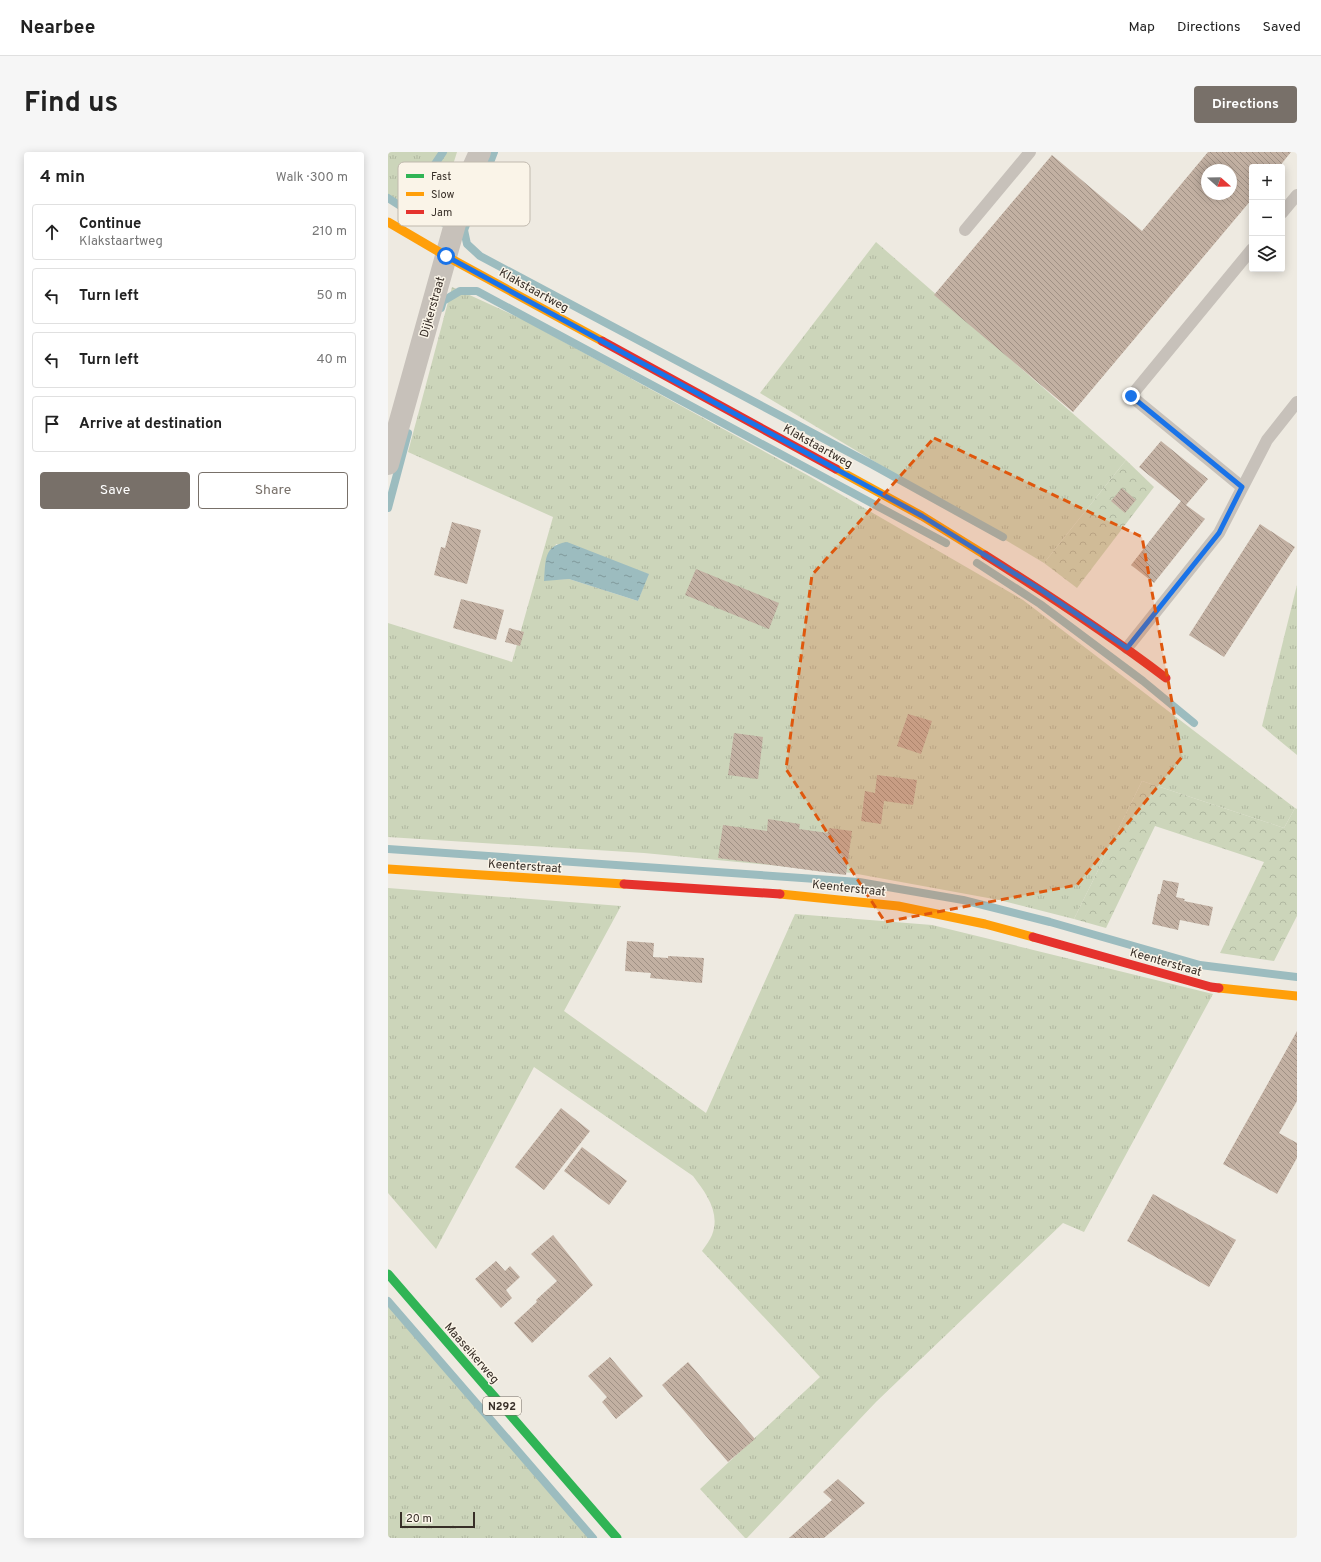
<!DOCTYPE html>
<meta charset="utf-8">
<style>
:root{--surface:#fff;--page:#f6f6f6;--text:#222;--muted:#767676;--line:#e0e0e0;--accent:#787069}
body{margin:0;font-family:Overpass,sans-serif;background:var(--page);color:var(--text)}
.controls{position:absolute;right:12px;top:12px;display:grid;overflow:hidden;border-radius:4px;box-shadow:0 2px 10px #0003}
.controls button{width:36px;height:36px;display:grid;place-items:center;padding:0;border:0;border-bottom:1px solid var(--line);background:var(--surface);color:var(--text);font:20px sans-serif}
.compass{position:absolute;left:813px;top:12px;width:36px;height:36px;border-radius:50%;background:var(--surface);box-shadow:0 2px 10px #0003;rotate:110deg}
.scale{position:absolute;left:12px;bottom:10px;width:75px;box-sizing:border-box;padding-left:4px;border:2px solid #382f28;border-top:0;font-size:11px;line-height:14px;white-space:nowrap;color:#382f28;-webkit-text-stroke:3px #faf4e8;paint-order:stroke}
.stop{position:absolute;width:12px;height:12px;margin:-9px;border:3px solid #1a73e8;border-radius:50%;background:#fff}
.stop.end{background:#1a73e8;border-color:#fff;box-shadow:0 1px 4px #0008}
.list{margin:0;padding:0;list-style:none}
h2{display:flex;justify-content:space-between;align-items:center;height:52px;margin:0;padding:0 16px;font-size:17px}
h2 small{font-size:13px;font-weight:400;color:var(--muted)}
.list li{display:grid;grid-template-columns:26px 1fr auto;gap:12px;align-items:center;box-sizing:border-box;height:56px;margin:0 8px 8px;padding:0 8px;border:1px solid var(--line);border-radius:4px}
.list b{display:block;font-size:15px;white-space:nowrap}
.list p{margin:0;font-size:13px;white-space:nowrap;color:var(--muted)}
.list em{font-size:13px;font-style:normal;color:var(--muted)}
.actions{display:flex;gap:8px;padding:12px 16px}
.actions a{flex:1;padding:9px 0;border:1px solid var(--accent);border-radius:4px;text-align:center;font-size:14px;color:var(--accent)}
.actions .main{background:var(--accent);color:#fff}
.icon{flex:none;width:22px;height:22px;fill:none;stroke:currentColor;stroke-width:2;stroke-linecap:round;stroke-linejoin:round}
.map{position:relative;flex:none;width:909px;height:1386px;overflow:hidden;border-radius:4px}
header{display:flex;align-items:center;gap:24px;box-sizing:border-box;height:56px;padding:0 20px;background:var(--surface);border-bottom:1px solid var(--line)}
header strong{font-size:19px}
nav{display:flex;gap:22px;margin-inline-start:auto;font-size:14px}
.intro{display:flex;align-items:center;justify-content:space-between;box-sizing:border-box;height:96px;padding:0 24px}
h1{margin:0;font-size:28px}
.button{padding:10px 18px;border-radius:4px;background:var(--accent);color:#fff;font-size:14px;font-weight:700}
main{display:flex;gap:24px;padding:0 24px}
aside{flex:1;background:var(--surface);border-radius:4px;box-shadow:0 2px 10px #0003}
.map>svg:first-child{display:block}
.grass{fill:url(#grass-tufts);fill-rule:evenodd}
.forest{fill:url(#forest-crowns)}
.water{fill:url(#water-ripples)}
.lines{fill:none;stroke-linecap:round;stroke-linejoin:round}
.stream{stroke:#9cbcbf;stroke-width:8}
.building{fill:url(#building-back-hatch);fill-rule:evenodd}
.lane{stroke:#c7c1ba;stroke-width:12}
.street{stroke:#c7c1ba;stroke-width:22}
.fast{stroke:#30b455;stroke-width:9}
.slow{stroke:#ff9f0a;stroke-width:9}
.jam{stroke:#e5322d;stroke-width:9}
.route{stroke:#1a73e8;stroke-width:5}
.marked{fill:#df570d;fill-opacity:0.2;stroke:#df570d;stroke-width:3;stroke-dasharray:8 5;stroke-linejoin:round}
.labels{text-anchor:middle;stroke-width:3;stroke-linejoin:round;paint-order:stroke}
.shield{fill:#faf4e8;stroke:#726a62;stroke-width:1}
.shield-label{font-size:11px;font-weight:bold;fill:#382f28}
.street-label{font-size:12px;fill:#382f28;stroke:#faf4e8}
.key{fill:#faf4e8;stroke:#c0b9ae;stroke-width:1}
.key-label{font-size:11px;fill:#382f28}
</style>
<header>
<strong>Nearbee</strong>
<nav><a>Map</a><a>Directions</a><a>Saved</a></nav>
</header>
<div class="intro"><h1>Find us</h1><a class="button">Directions</a></div>
<main>
<aside>
<h2>4 min<small>Walk · 300 m</small></h2>
<ul class="list">
<li><svg class="icon" aria-label="ahead" viewBox="0 0 24 24"><path d="M12 20V5M6 11l6-6 6 6"/></svg><div><b>Continue</b><p>Klakstaartweg</p></div><em>210 m</em></li>
<li><svg class="icon" aria-label="left" viewBox="0 0 24 24"><path d="M17 20v-9H6M10 6l-5 5 5 5"/></svg><div><b>Turn left</b></div><em>50 m</em></li>
<li><svg class="icon" aria-label="left" viewBox="0 0 24 24"><path d="M17 20v-9H6M10 6l-5 5 5 5"/></svg><div><b>Turn left</b></div><em>40 m</em></li>
<li><svg class="icon" aria-label="arrive" viewBox="0 0 24 24"><path d="M6 21V4h12l-3 4 3 4H6"/></svg><div><b>Arrive at destination</b></div></li>
</ul>
<div class="actions"><a class="main">Save</a><a>Share</a></div>
</aside>
<div class="map">
<svg width="909" height="1386" viewBox="0 0 909 1386">
<defs>
<pattern id="grass-tufts" width="24" height="20" patternUnits="userSpaceOnUse"><rect width="24" height="20" fill="#ccd5ba"/><path d="M3 7l-1-3M5 7V3M7 7l1-3M15 17l-1-3M17 17v-4M19 17l1-3" fill="none" stroke="#b0b7a0"/></pattern>
<pattern id="forest-crowns" width="20" height="18" patternUnits="userSpaceOnUse"><rect width="20" height="18" fill="#ccd5ba"/><path d="M2 6a3 3 0 1 1 6 0M12 15a3 3 0 1 1 6 0" fill="none" stroke="#b0b7a0"/></pattern>
<pattern id="water-ripples" width="26" height="14" patternUnits="userSpaceOnUse"><rect width="26" height="14" fill="#9cbcbf"/><path d="M2 4q2-2 4 0t4 0M15 11q2-2 4 0t4 0" fill="none" stroke="#80999b"/></pattern>
<pattern id="building-back-hatch" width="6" height="6" patternUnits="userSpaceOnUse"><rect width="6" height="6" fill="#c2b0a2"/><path d="M-1 5l2 2M0 0l6 6M5-1l2 2" fill="none" stroke="#9f9084"/></pattern>
</defs>
<rect width="100%" height="100%" fill="#eeeae1"/>
<!-- grass -->
<g class="grass">
<polygon points="0,0 69,0 46,74 0,43"/>
<polygon points="488,90 738,308 656,411 372,241"/>
<path d="M64 135 136 168 421 324 635 448 907 656 896 676 754 629 686 767 611 748 464 721 256 701 0 685V471L124 510 165 365 20 300ZM168 392 260 422 250 449 181 427 156 428Z"/>
<polygon points="909,433 909,603 874,574"/>
<path d="M0 736 233 754 176 859 318 961 407 762 544 773 825 842 696 1080 675 1071 488 1250 359 1386H357L312 1337 432 1225 314 1099C318 1093 322 1088 324 1083 333 1060 317 1040 305 1024L146 915 48 1097 0 1041Z"/>
<polygon points="0,1146 202,1386 0,1386"/>
</g>
<!-- forest -->
<g class="forest">
<polygon points="738,308 766,335 689,436 656,411"/>
<polygon points="754,629 896,676 907,656 909,657 909,764 886,809 832,801 876,710 767,674 718,776 686,767"/>
</g>
<!-- water -->
<path class="water" d="M179 390 261 422 250 449 181 427 156 429C158 408 155 394 179 390Z"/>
<g class="lines">
<!-- stream -->
<g class="stream">
<polyline points="0,46 17,57 55,0"/>
<polyline points="17,57 76,78 79,92 92,104 483,312 615,385"/>
<polyline points="76,78 106,0"/>
<path d="M53 156 55 149 72 139H89C246 222 401 308 558 391"/>
<polyline points="0,356 20,281"/>
<polyline points="589,411 652,452 755,529 806,571"/>
<polyline points="0,697 471,730 575,748 662,770 812,813 909,825"/>
<polyline points="0,1149 205,1386"/>
</g>
</g>
<!-- building -->
<g class="building">
<path d="M820 0H903L891 15H864V47L685 260 546 143 664 3 754 79ZM819 18H843V42H819Z"/>
<polygon points="773,289 820,327 798,353 817,367 766,431 743,413 793,349 751,315"/>
<polygon points="734,336 748,348 737,361 723,349"/>
<polygon points="64,370 93,378 79,432 46,423 53,395 57,396"/>
<polygon points="872,372 907,395 836,505 801,483"/>
<polygon points="308,417 391,451 381,477 297,443"/>
<polygon points="73,447 116,458 108,488 65,476"/>
<polygon points="121,476 136,480 132,494 117,490"/>
<polygon points="520,562 544,569 533,602 509,594"/>
<polygon points="346,581 375,585 370,627 340,623"/>
<polygon points="489,623 529,628 525,653 496,649 493,672 473,669 477,639 487,641"/>
<polygon points="380,667 412,672 411,677 440,681 441,676 464,679 458,723 330,706 335,673 379,679"/>
<polygon points="775,728 791,731 788,745 797,747 796,749 825,755 821,774 792,768 790,778 764,772 770,742 772,742"/>
<polygon points="239,789 266,791 265,805 280,806 280,804 316,806 314,831 262,826 263,821 237,819"/>
<polygon points="909,879 909,949 891,981 909,991 909,1006 889,1042 835,1012"/>
<polygon points="173,956 202,979 156,1038 127,1015"/>
<polygon points="194,995 239,1029 221,1053 176,1019"/>
<polygon points="765,1042 848,1088 821,1135 739,1089"/>
<polygon points="165,1083 205,1133 144,1191 126,1171 149,1150 148,1148 169,1129 143,1102"/>
<polygon points="108,1109 117,1119 122,1114 132,1125 118,1138 124,1146 113,1156 87,1127"/>
<polygon points="222,1205 255,1244 228,1267 214,1250 219,1245 200,1224"/>
<polygon points="300,1210 367,1287 340,1310 274,1233"/>
<polygon points="450,1327 477,1351 436,1386 401,1386 444,1348 435,1340"/>
</g>
<g class="lines">
<!-- lane -->
<g class="lane">
<polyline points="894,61 909,43"/>
<polyline points="577,78 642,0"/>
<polyline points="854,335 743,244 864,97"/>
<polyline points="739,496 831,381 879,288 909,250"/>
</g>
<!-- street -->
<polyline class="street" points="0,312 79,29 92,0"/>
<!-- fast -->
<polyline class="fast" points="0,1122 229,1386"/>
<!-- slow -->
<g class="slow">
<polyline points="0,70 58,104 214,189"/>
<polyline points="448,317 534,364 597,403"/>
<polyline points="0,717 236,732"/>
<polyline points="392,742 510,754 597,772 645,785"/>
<polyline points="831,836 909,844"/>
</g>
<!-- jam -->
<g class="jam">
<polyline points="214,189 448,317"/>
<path d="M597 403C659 442 720 482 778 526"/>
<polyline points="236,732 392,742"/>
<polyline points="645,785 823,835 831,836"/>
</g>
</g>
<g class="lines">
<!-- route -->
<polyline class="route" points="58,104 534,364 650,436 739,496 831,381 854,335 743,244"/>
</g>
<!-- marked area -->
<path class="marked" d="M546 286 754 385 794 605 689 733 497 770 398 617 424 423Z"/>
<g class="labels">
<!-- shield labels -->
<rect class="shield" x="95" y="1245" width="38" height="18" rx="3"/>
<g class="shield-label">
<text x="114" y="1258">N292</text>
</g>
<!-- street labels -->
<g class="street-label">
<text transform="translate(146 138) rotate(29)" y="4">Klakstaartweg</text>
<text transform="translate(44 155) rotate(-74)" y="4">Dijkerstraat</text>
<text transform="translate(430 294) rotate(29)" y="4">Klakstaartweg</text>
<text transform="translate(137 714) rotate(4)" y="4">Keenterstraat</text>
<text transform="translate(461 736) rotate(6)" y="4">Keenterstraat</text>
<text transform="translate(778 810) rotate(16)" y="4">Keenterstraat</text>
<text transform="translate(84 1201) rotate(49)" y="4">Maaseikerweg</text>
</g>
</g>
<!-- legend -->
<rect x="10" y="10" width="132" height="64" rx="6" class="key"/>
<rect x="18" y="22" width="18" height="4" fill="#30b455"/>
<rect x="18" y="40" width="18" height="4" fill="#ff9f0a"/>
<rect x="18" y="58" width="18" height="4" fill="#e5322d"/>
<g class="key-label">
<text x="43" y="28">Fast</text>
<text x="43" y="46">Slow</text>
<text x="43" y="64">Jam</text>
</g>
</svg>
<div class="controls">
<button>+</button>
<button>−</button>
<button><svg class="icon" aria-label="layers" viewBox="0 0 24 24"><path d="M12 4l9 5-9 5-9-5zM3 14l9 5 9-5"/></svg></button>
</div>
<svg class="compass" viewBox="-18 -18 36 36"><path d="M0-13l5 13h-10z" fill="#e53935"/><path d="M0 13l5-13h-10z" fill="#767676"/></svg>
<div class="scale">20 m</div>
<div class="stop" style="left:58px;top:104px"></div>
<div class="stop end" style="left:743px;top:244px"></div>
</div>
</main>
